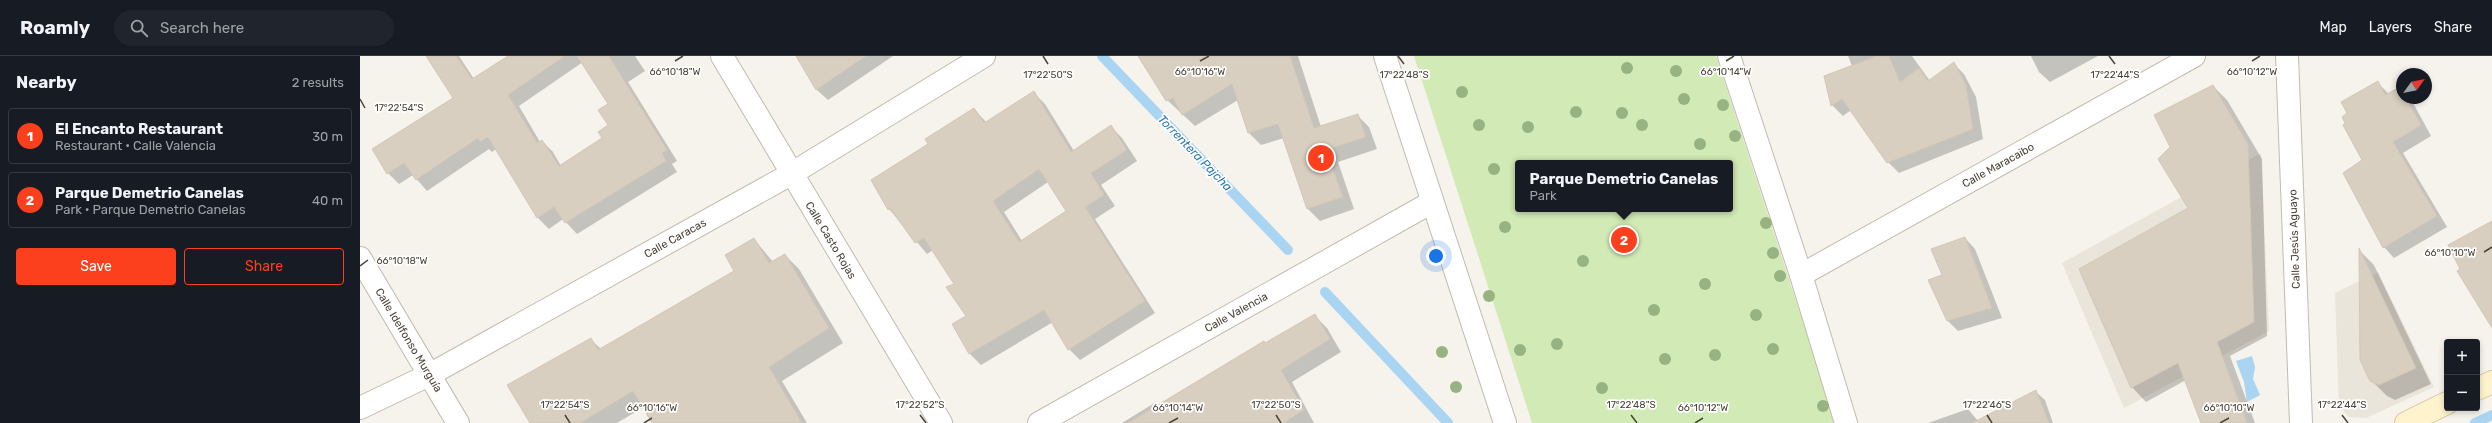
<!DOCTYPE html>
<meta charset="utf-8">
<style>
:root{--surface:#171b24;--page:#20242c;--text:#f1f3f6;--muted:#9ea1a6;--line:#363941;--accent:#fc3f1d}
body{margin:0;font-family:Rubik,sans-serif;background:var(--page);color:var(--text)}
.controls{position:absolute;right:12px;bottom:12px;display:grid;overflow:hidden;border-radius:4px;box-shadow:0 2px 6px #0003}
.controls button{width:36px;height:36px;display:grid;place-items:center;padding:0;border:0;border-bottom:1px solid var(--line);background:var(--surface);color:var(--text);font:20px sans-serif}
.compass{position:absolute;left:2036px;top:12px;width:36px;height:36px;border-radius:50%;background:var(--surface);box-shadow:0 2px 6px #0003;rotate:57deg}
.you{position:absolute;left:1076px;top:200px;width:14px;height:14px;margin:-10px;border:3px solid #fff;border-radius:50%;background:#1a73e8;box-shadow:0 0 0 6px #1a73e833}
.badge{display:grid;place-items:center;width:26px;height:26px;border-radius:50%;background:var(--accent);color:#fff;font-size:13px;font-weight:700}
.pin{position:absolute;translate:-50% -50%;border:2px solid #fff;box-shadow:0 1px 4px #0006}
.popup{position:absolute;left:1155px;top:104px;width:218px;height:52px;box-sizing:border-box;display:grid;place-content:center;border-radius:4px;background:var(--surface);filter:drop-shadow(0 1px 3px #0005);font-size:13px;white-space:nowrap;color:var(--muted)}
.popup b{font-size:15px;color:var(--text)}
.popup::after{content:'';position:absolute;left:50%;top:100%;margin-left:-8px;border:8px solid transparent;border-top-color:var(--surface)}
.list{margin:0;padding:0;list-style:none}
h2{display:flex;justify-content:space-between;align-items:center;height:52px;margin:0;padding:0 16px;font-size:17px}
h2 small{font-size:13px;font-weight:400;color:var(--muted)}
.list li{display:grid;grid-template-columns:26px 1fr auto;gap:12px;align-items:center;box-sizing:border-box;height:56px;margin:0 8px 8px;padding:0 8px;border:1px solid var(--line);border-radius:4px}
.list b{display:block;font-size:15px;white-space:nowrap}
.list p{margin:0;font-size:13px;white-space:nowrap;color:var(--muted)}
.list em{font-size:13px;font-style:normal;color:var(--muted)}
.actions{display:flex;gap:8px;padding:12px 16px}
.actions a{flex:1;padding:9px 0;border:1px solid var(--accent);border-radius:4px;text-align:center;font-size:14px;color:var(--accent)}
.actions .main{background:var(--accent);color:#fff}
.icon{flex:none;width:22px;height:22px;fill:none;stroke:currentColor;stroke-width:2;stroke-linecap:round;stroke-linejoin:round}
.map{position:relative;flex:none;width:2132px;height:367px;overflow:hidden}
header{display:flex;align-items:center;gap:24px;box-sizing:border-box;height:56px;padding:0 20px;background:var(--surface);border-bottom:1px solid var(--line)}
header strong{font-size:19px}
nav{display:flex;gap:22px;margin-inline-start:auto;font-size:14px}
.search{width:280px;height:36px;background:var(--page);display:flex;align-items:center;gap:10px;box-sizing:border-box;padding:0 14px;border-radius:22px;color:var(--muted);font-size:15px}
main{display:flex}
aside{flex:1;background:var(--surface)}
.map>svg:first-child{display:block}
.residential{fill:#eae5da}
.green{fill:#d2eab5;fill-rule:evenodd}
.water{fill:#a9d4f2}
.shadow{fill:#0003;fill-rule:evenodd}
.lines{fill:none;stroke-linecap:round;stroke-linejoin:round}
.stream{stroke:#a9d4f2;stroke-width:10}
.building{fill:#d8cfc1;stroke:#d3c7b4;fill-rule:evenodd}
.minor-casing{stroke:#c2bbae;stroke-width:24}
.secondary-casing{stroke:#d6c79b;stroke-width:24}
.minor{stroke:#fff;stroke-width:22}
.secondary{stroke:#fff3cd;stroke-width:22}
.tree{fill:#97b381}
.ticks{fill:none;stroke:#4b4439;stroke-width:1.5}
.labels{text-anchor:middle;stroke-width:3.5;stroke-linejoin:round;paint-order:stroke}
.street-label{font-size:11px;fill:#4b4439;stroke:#fff}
.water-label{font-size:12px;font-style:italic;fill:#2e7ab2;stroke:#fff}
.ticks-label{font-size:10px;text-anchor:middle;fill:#4b4439;stroke:#fff;stroke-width:3.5;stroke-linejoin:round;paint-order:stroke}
</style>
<header>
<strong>Roamly</strong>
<div class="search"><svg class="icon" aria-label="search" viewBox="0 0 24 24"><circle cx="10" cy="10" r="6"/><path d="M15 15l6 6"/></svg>Search here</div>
<nav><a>Map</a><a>Layers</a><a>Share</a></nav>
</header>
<main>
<aside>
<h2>Nearby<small>2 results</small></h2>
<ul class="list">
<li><span class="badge">1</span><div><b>El Encanto Restaurant</b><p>Restaurant · Calle Valencia</p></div><em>30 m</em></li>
<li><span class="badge">2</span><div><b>Parque Demetrio Canelas</b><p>Park · Parque Demetrio Canelas</p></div><em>40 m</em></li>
</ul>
<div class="actions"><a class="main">Save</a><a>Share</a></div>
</aside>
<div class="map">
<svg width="2132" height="367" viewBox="0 0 2132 367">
<rect width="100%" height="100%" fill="#f6f3ec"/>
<!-- residential -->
<g class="residential">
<polygon points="1901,97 1909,275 1764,352 1702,207"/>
<polygon points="2018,216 2074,331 2006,362 1989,361 1979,350 1975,237"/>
</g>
<!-- green -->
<path class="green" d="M1054 0H1356L1476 367H1172ZM1158 107H1370V153H1158Z"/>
<!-- water -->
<polygon class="water" points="1892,300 1895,311 1893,323 1900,339 1887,346 1884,326 1876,305"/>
<!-- shadow -->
<g class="shadow">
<path d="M70 0H99L114 23 150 0H275L285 15 268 26 317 105 312 108 317 116 217 178 203 163 189 173 178 162 136 93 132 96 129 93 67 135 53 119 39 128 28 117 95 43ZM223 6 249 49V69L243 82 201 110 193 96 182 85 180 86 159 50Z"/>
<polygon points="437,0 533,0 468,44 457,34"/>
<polygon points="778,0 938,0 961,71 997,59 1009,71 1017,93 978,106 994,153 960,165 948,153 924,82 901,89 889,77 878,44 835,70 807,44"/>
<polygon points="1488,0 1552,0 1570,25 1594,8 1604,18 1616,41 1623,83 1539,117 1528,106 1491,54 1483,60 1472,49 1465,20 1492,10"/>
<polygon points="1671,0 1738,0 1690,26 1679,16"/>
<polygon points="2018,27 2029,38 2040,32 2042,42 2051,43 2071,80 2043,97 2087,171 2034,202 2024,191 2004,105"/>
<polygon points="1853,30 1867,44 1902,103 1907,280 1870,300 1895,367 1842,367 1826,324 1786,346 1772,331 1830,153 1812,92"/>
<path d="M674 37 685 48 714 95 751 71 762 82 777 105 741 129 755 150 735 163 795 257 720 304 709 293 693 266 621 309 610 298 593 268 607 260 595 228 573 194 567 198 529 153 569 88 614 53 626 66ZM688 126 707 155 662 185 644 156Z"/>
<polygon points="1605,182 1615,193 1642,262 1598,275 1588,265 1569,225 1583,220"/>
<polygon points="394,183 413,206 425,199 439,213 483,287 422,325 447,367 293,367 284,351 257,367 171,367 230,283 241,293 376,216"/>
<polygon points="2000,195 2014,209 2071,328 2035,344 2027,340 2011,324"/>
<polygon points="955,260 967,272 981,296 932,326 954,367 762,367 796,346 799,349"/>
<polygon points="1676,336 1685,344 1693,367 1568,367 1608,353 1618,365"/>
</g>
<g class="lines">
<!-- stream -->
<g class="stream">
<polyline points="742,0 928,194"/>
<polyline points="965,236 1088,367"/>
<polyline points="2115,367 2132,359"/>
</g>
</g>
<!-- building -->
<g class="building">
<polygon points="66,0 96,0 112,23 148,0 205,0 148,39 177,87 182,84 199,110 242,82 238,76 248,69 238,54 248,48 217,0 249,0 307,94 302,97 306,105 205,167 194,151 177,162 128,81 120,86 118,82 56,124 44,107 27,118 12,93 93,42"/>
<polygon points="436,0 506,0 456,34"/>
<polygon points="778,0 930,0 954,72 998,58 1006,81 966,94 983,141 947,153 918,68 888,77 872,28 822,59 813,42 806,45"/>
<polygon points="1517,0 1529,0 1540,26 1559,12 1568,25 1594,6 1606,29 1613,73 1527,107 1482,43 1471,50 1464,20"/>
<polygon points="2018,25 2025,39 2040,31 2042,42 2046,42 2061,69 2033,86 2077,160 2023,192 1983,117 2002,104 1983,69 1985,67 1982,61 1987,57 1981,46"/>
<polygon points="1853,29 1888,88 1894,266 1857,286 1887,367 1841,367 1818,307 1771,332 1719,213 1828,152 1798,103 1810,91 1794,59"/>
<path d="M674 35 711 96 751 69 767 94 731 117 744 139 725 151 785 245 708 294 684 254 609 298 592 268 606 260 586 231 594 228 564 182 555 187 530 152 528 154 511 124 568 88 565 83 614 52 624 67ZM679 113 706 155 659 186 633 145Z"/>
<polygon points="2132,165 2132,272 2097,215 2100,213 2088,189"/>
<polygon points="1605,181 1632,252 1587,265 1568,224 1582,219 1571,193"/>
<polygon points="394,182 409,207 425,198 469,272 409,311 442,367 292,367 273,335 220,367 170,367 147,329 231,282 238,294 374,215 365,199"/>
<polygon points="1999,192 2056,312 2019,329 2010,325 2000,304"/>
<polygon points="955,258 970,283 921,314 944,354 923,367 768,367 904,285 905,287"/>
<polygon points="1676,334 1689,367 1612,367"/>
</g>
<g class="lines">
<!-- minor casing -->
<g class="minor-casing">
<g id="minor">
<polyline points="362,0 581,367"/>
<polyline points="1025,0 1145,367"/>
<polyline points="1369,0 1441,219 1486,367"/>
<polyline points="1927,0 1941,367"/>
<polyline points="0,202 98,367"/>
<polyline points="1441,219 1834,0"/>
<polyline points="0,352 69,319 431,118 624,0"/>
<polyline points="679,367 1072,146"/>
</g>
</g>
<!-- secondary casing -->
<g class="secondary-casing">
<g id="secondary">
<polyline points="2117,333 2132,326"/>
<polyline points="2046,367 2087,347"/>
</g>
</g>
<!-- minor -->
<use href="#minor" class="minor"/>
<!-- secondary -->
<use href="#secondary" class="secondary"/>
</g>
<!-- trees -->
<g class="tree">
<circle cx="1267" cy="12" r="6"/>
<circle cx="1316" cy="15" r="6"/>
<circle cx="1102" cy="36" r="6"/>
<circle cx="1324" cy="43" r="6"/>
<circle cx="1363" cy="49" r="6"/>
<circle cx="1216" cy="56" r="6"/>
<circle cx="1262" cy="57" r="6"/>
<circle cx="1119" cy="69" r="6"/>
<circle cx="1282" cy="69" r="6"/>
<circle cx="1168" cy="71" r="6"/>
<circle cx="1375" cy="80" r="6"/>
<circle cx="1340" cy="88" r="6"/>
<circle cx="1134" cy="113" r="6"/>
<circle cx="1406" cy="167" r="6"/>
<circle cx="1145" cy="171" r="6"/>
<circle cx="1413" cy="197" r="6"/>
<circle cx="1223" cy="205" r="6"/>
<circle cx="1420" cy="220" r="6"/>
<circle cx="1345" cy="228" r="6"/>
<circle cx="1129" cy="240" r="6"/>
<circle cx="1294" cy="254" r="6"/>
<circle cx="1396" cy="259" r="6"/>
<circle cx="1197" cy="288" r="6"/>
<circle cx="1413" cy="293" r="6"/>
<circle cx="1160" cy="294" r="6"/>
<circle cx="1082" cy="296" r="6"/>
<circle cx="1355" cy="299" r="6"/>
<circle cx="1305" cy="303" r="6"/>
<circle cx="1096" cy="331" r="6"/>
<circle cx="1242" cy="332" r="6"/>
<circle cx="1463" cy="350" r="6"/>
</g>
<!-- ticks -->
<path class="ticks" d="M683 0 688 8M1038 0 1044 8M1749 0 1755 8M315 5 323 0M840 5 849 0M1366 5 1374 0M1892 5 1900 0M0 43 5 52M2124 196 2132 191M0 210 8 204M205 359 210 367M560 359 566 367M916 359 921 367M1271 359 1277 367M1627 359 1632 367M1982 359 1988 367M284 367 292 362M809 367 818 362M1335 367 1343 362M1860 367 1869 362"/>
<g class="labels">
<!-- street labels -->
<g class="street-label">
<text transform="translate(1638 109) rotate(-29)" y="4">Calle Maracaibo</text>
<text transform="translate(315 182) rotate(-29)" y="4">Calle Caracas</text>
<text transform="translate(1934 183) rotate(-92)" y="4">Calle Jesús Aguayo</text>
<text transform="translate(471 184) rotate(59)" y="4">Calle Casto Rojas</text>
<text transform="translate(876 256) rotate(-29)" y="4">Calle Valencia</text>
<text transform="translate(49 284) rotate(59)" y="4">Calle Idelfonso Murguía</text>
</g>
<!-- water labels -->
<g class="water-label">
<text transform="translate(835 97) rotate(46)" y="4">Torrentera Pajcha</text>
</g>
</g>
<g class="ticks-label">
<text x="315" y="19">66°10'18"W</text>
<text x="840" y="19">66°10'16"W</text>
<text x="1892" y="19">66°10'12"W</text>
<text x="1366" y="19">66°10'14"W</text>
<text x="688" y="22">17°22'50"S</text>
<text x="1755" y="22">17°22'44"S</text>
<text x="1044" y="22">17°22'48"S</text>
<text x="39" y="55">17°22'54"S</text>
<text x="2090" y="200">66°10'10"W</text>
<text x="42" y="208">66°10'18"W</text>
<text x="205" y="352">17°22'54"S</text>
<text x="560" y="352">17°22'52"S</text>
<text x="916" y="352">17°22'50"S</text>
<text x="1271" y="352">17°22'48"S</text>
<text x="1627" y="352">17°22'46"S</text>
<text x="1982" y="352">17°22'44"S</text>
<text x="292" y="355">66°10'16"W</text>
<text x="818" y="355">66°10'14"W</text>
<text x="1343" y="355">66°10'12"W</text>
<text x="1869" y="355">66°10'10"W</text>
</g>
</svg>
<div class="controls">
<button>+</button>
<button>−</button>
</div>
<svg class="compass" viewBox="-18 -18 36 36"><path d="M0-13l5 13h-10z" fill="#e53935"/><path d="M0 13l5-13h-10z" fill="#9ea1a6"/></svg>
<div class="you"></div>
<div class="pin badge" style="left:961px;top:102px">1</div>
<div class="pin badge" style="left:1264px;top:184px">2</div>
<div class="popup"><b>Parque Demetrio Canelas</b>Park</div>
</div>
</main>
